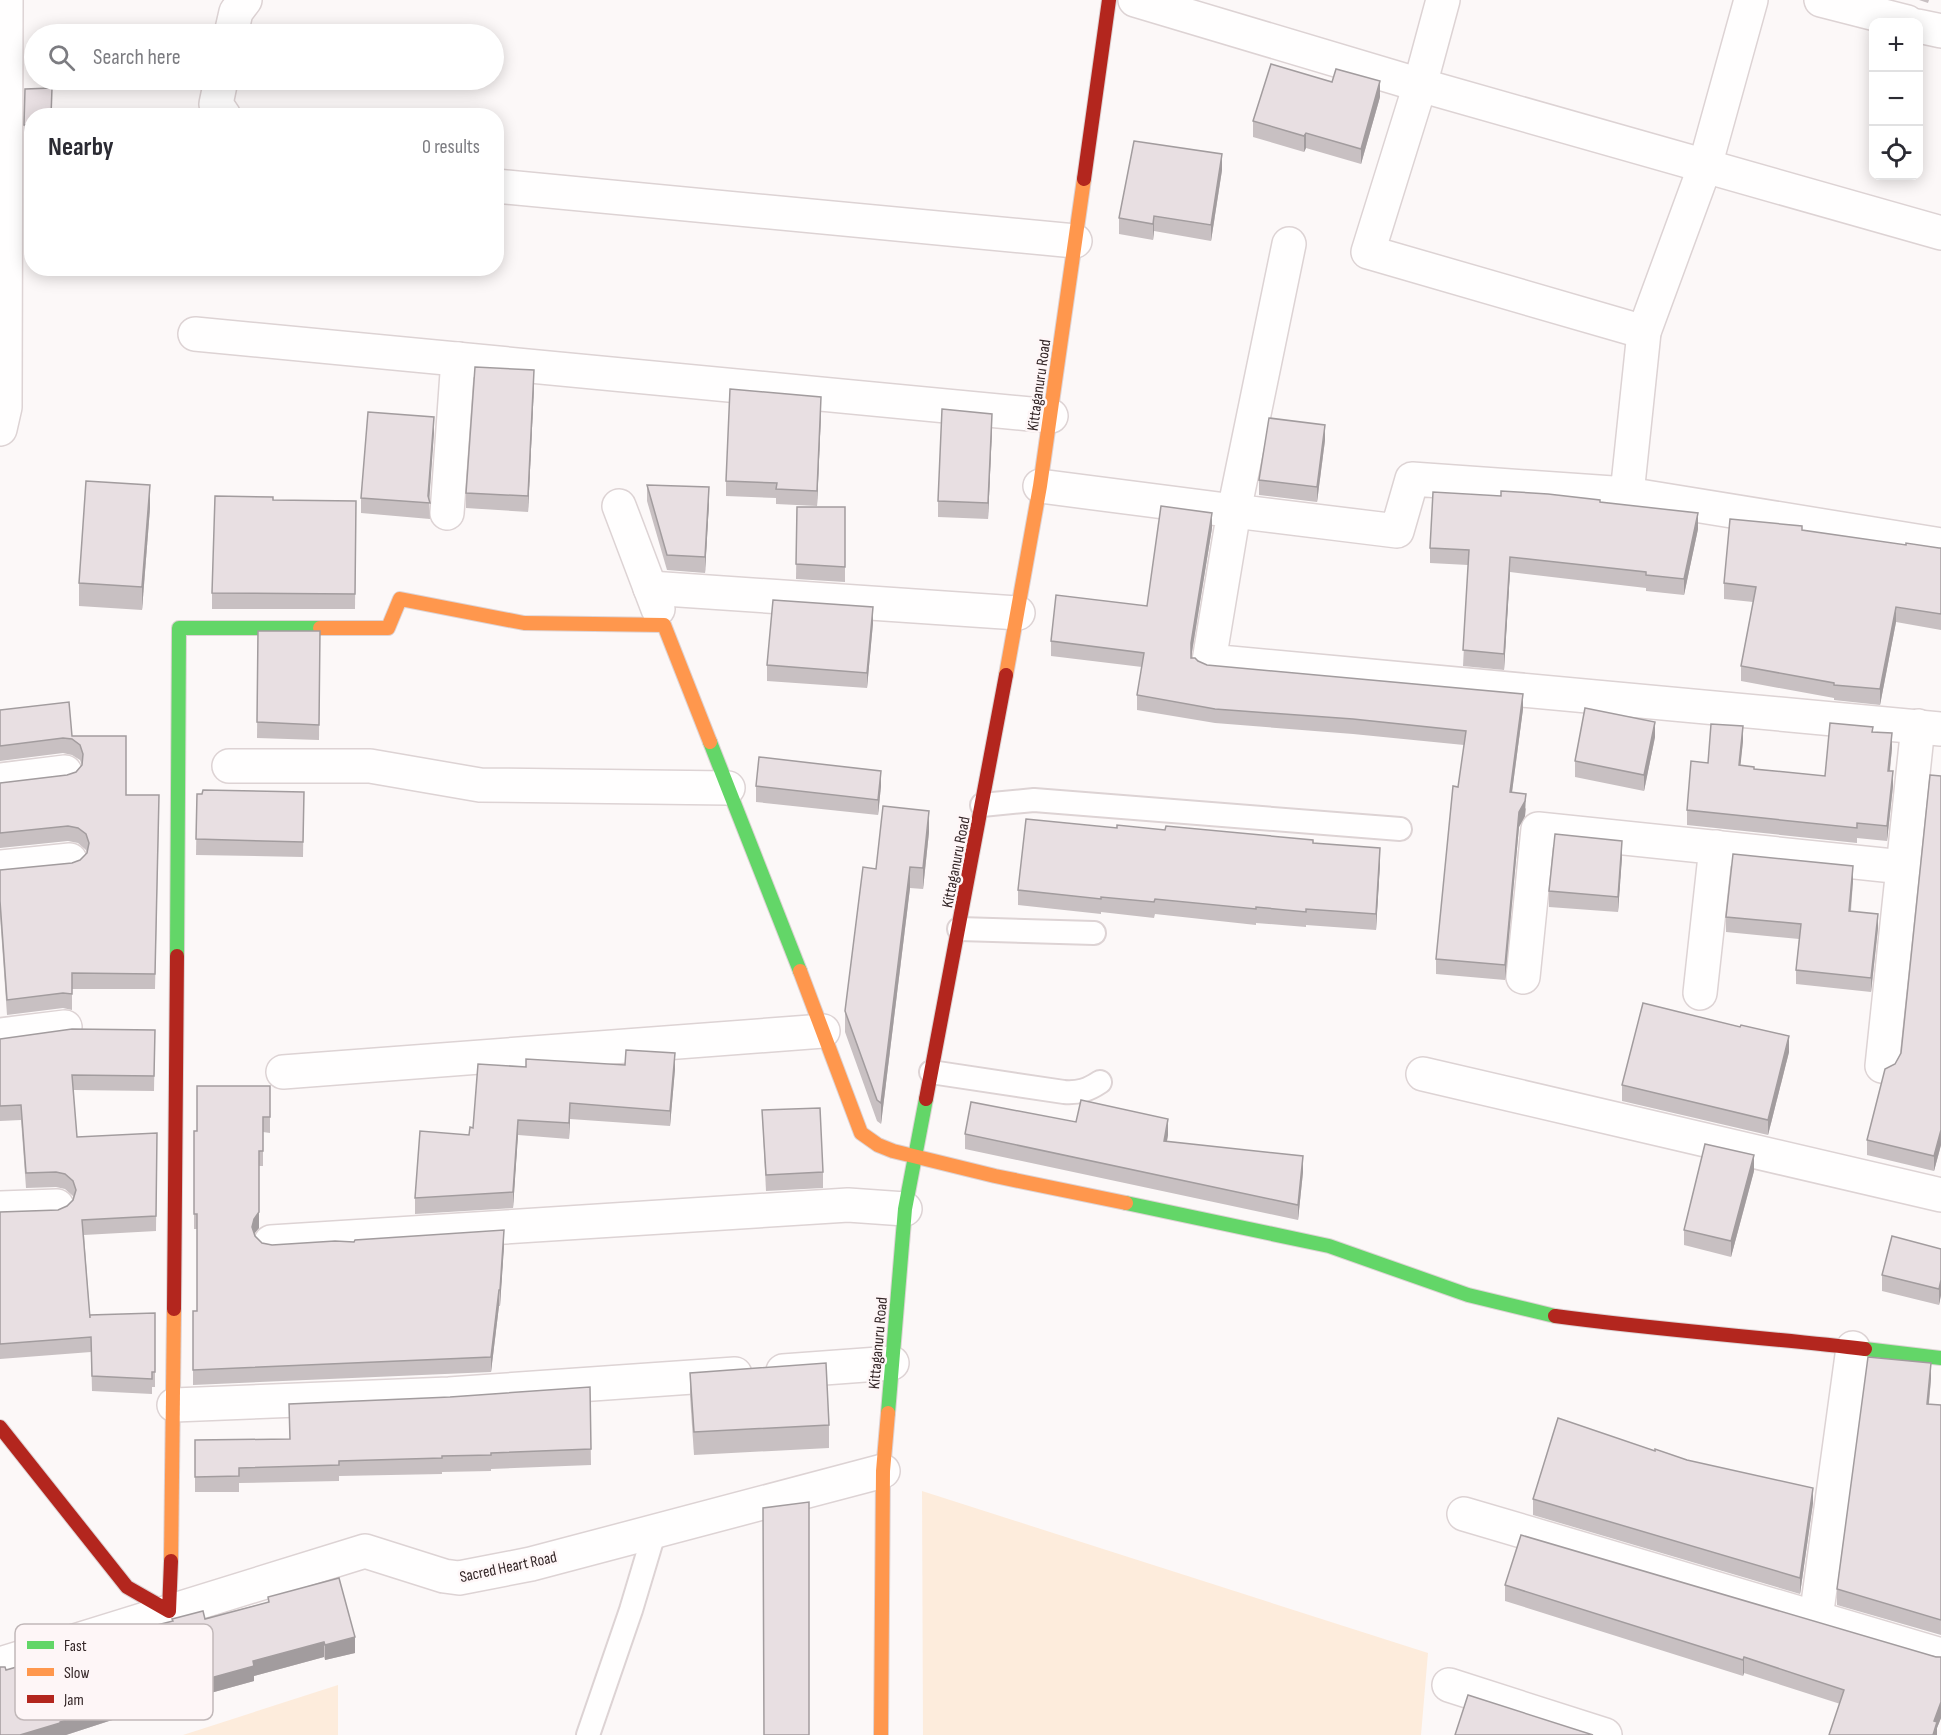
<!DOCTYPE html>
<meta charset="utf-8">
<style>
:root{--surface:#fff;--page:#f2f2f3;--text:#2b2b33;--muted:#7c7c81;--line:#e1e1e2}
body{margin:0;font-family:"Sofia Sans Condensed",sans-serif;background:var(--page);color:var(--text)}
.controls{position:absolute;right:18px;top:18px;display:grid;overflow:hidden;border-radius:12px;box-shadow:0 3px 15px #0003}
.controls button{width:54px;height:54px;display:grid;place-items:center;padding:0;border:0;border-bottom:2px solid var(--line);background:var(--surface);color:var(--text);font:30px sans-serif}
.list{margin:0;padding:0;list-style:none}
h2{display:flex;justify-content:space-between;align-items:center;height:78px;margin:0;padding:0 24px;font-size:26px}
h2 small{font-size:20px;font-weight:400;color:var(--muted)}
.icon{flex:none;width:33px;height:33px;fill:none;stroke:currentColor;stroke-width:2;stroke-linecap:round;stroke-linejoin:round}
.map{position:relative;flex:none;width:1941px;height:1735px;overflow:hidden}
.search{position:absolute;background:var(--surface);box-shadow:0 3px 15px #0003;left:24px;top:24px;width:480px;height:66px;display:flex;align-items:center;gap:15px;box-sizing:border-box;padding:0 21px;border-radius:33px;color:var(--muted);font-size:22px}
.panel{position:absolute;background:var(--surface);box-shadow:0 3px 15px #0003;left:24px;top:108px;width:480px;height:168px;border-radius:24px}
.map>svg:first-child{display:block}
.green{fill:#fdecdc}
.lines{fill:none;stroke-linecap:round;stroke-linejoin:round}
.lane-casing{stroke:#ddd3d4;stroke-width:26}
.street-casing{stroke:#ddd3d4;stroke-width:36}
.fast-casing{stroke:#ddd3d4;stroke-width:16}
.slow-casing{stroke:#ddd3d4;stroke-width:16}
.jam-casing{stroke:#ddd3d4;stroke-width:16}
.lane{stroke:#fffefe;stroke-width:22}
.street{stroke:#fffefe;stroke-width:33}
.fast{stroke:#63d668;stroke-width:14}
.slow{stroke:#ff974d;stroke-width:14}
.jam{stroke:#b3261e;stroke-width:14}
.wall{fill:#c8c0c2}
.shaded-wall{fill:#a29c9e}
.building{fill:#e8dfe2;stroke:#a29c9e;stroke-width:1.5}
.labels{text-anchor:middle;stroke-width:5;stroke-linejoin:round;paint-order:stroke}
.street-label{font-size:16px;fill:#342627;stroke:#fef6f7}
.key{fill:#fef6f7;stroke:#c1b8b9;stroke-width:1.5}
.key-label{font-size:16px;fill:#342627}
</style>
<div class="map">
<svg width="1941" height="1735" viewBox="0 0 1941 1735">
<rect width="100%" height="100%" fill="#fcf8f8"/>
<!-- green -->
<g class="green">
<polygon points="922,1491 1428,1653 1421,1735 923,1735"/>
<polygon points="338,1685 338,1735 183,1735"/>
</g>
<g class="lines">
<!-- lane casing -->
<g class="lane-casing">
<g id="lane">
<polyline points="982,805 1034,800 1400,829"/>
<polyline points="959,929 1094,933"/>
<path d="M931 1072 1064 1092C1079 1093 1088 1090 1100 1082"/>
<polyline points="588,1735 631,1610 655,1530"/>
</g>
</g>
<!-- street casing -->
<g class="street-casing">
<g id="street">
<polyline points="1135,0 1420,85 1941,233"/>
<polyline points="1443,0 1420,85 1368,252 1644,332"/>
<polyline points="1821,0 1907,22"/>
<polyline points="1918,26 1941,31"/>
<polyline points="231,34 236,12 245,0"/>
<polyline points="221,80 216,104 224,116"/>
<polyline points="496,186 1075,241"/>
<polyline points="1289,244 1234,511 1397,531 1412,479 1627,494 1644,332 1705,166 1751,0"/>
<polyline points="195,334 1051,416"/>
<polyline points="0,429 5,407 6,0"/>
<polyline points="1040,486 1234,511 1209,661 1941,729"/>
<polyline points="1627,494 1941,545"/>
<polyline points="619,506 658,609"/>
<polyline points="447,513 458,359"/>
<polyline points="650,588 1018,613"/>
<polyline points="229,766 370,766 480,785 728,788"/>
<polyline points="0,780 65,772"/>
<polyline points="0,867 70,860"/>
<polyline points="1523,977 1538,829 1903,867"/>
<polyline points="1700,993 1716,847"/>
<polyline points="0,1035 65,1027"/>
<polyline points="1882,1066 1918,726"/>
<polyline points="283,1072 823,1031"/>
<polyline points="1423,1074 1941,1195"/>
<polyline points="0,1208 57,1206"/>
<polyline points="271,1242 848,1205 905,1209"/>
<polyline points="783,1371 892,1363"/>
<polyline points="174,1405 449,1394 735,1374"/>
<polyline points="1464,1514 1941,1655"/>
<polyline points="1816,1618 1853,1348"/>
<polyline points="0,1664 365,1551 444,1576 459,1578 531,1564 883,1471"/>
<polyline points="1449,1685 1605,1735"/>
</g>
</g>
<!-- fast casing -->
<g class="fast-casing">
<g id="fast">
<polyline points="710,742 800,971"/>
<polyline points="177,956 179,628 320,628"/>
<polyline points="1126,1203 1329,1246 1468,1295 1555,1316"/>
<polyline points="1865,1349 1941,1358"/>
<polyline points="888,1413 905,1209 926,1099"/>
</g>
</g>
<!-- slow casing -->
<g class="slow-casing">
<g id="slow">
<polyline points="320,628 388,628 400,599 524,623 664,625 710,742"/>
<polyline points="1006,675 1040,486 1084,179"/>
<polyline points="800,971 861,1133 878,1145 893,1151 995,1176 1126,1203"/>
<polyline points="171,1561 174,1309"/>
<polyline points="881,1735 883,1471 888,1413"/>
</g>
</g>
<!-- jam casing -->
<g class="jam-casing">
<g id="jam">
<polyline points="1084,179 1109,0"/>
<polyline points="926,1099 1006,675"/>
<polyline points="174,1309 177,956"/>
<path d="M1555 1316C1658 1330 1762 1337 1865 1349"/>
<polyline points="0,1427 127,1587 169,1611 171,1561"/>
</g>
</g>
<!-- lane -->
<use href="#lane" class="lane"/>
<!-- street -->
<use href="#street" class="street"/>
<!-- fast -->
<use href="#fast" class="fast"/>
<!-- slow -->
<use href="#slow" class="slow"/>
<!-- jam -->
<use href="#jam" class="jam"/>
</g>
<!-- wall -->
<g class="wall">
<polygon points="1919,0 1929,0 1928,3"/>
<polygon points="25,89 32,116 32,133 24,133"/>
<polygon points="1380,97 1361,164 1306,148 1304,152 1253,137 1253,121"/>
<polygon points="32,136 32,201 27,201 27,185"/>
<polygon points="1222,170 1211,241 1154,231 1153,240 1119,234 1119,218"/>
<polygon points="534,386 528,512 466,508 466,493"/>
<polygon points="821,413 817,506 776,504 776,498 726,496 726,481"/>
<polygon points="992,429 988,519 938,517 938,501"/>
<polygon points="434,432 429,500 430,519 361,513 361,498"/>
<polygon points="1325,440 1317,502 1259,495 1259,480"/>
<polygon points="647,485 709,503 705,573 667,570 647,501"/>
<polygon points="356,501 355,609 212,609 212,593"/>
<polygon points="1600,502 1698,529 1684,595 1646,591 1646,588 1510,572 1504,670 1463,666 1468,565 1430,563 1430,548"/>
<polygon points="797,507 845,507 845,582 796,579"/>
<polygon points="150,508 142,610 79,606 79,583"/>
<polygon points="1212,528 1191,658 1207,665 1523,709 1512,792 1526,809 1525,816 1519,827 1505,980 1436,974 1436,959 1464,745 1353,734 1215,723 1137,710 1137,695 1142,667 1051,656 1051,641 1147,606"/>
<polygon points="1802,530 1906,545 1939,548 1941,548 1941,630 1896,622 1880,705 1834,700 1834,698 1741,681 1741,666 1753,602 1724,599 1724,583"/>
<polygon points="873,623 867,688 767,681 767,665"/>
<polygon points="258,631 320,631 319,740 257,738"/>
<polygon points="0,710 72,736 126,795 159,810 155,989 72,989 72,1010 63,1008 7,1015 0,916 0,870 72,863 80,860 87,853 86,850 78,843 68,841 0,848 0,783 67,775 76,772 82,765 80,760 72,755 63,753 0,761"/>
<polygon points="1873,732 1892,748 1890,771 1893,786 1887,841 1857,838 1857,843 1687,825 1687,810 1708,763 1743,741 1740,765 1754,769 1825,776"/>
<polygon points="1655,737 1644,791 1575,777 1575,761"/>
<polygon points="1941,776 1941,1145 1934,1171 1867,1155 1867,1140 1895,1064 1901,1053"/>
<polygon points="756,786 881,786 878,815 756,802"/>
<polygon points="304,792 303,857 196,855 197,794"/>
<polygon points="1117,828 1165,830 1313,843 1380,864 1376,930 1306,925 1306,927 1256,923 1256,925 1155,914 1154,918 1101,912 1101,914 1018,905 1018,890"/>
<polygon points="929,832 923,889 910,888 881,1124 877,1121 845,1032 845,1011 876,869"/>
<polygon points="1622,857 1618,912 1549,907 1549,891"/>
<polygon points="1853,881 1851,911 1878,928 1871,992 1796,984 1796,970 1799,939 1726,932 1726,917"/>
<polygon points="1740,1027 1789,1052 1768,1135 1622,1101 1622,1085"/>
<polygon points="155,1030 154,1091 73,1090 77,1137 157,1133 156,1231 84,1235 90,1318 155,1313 155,1387 152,1387 152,1394 92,1391 91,1352 0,1359 0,1212 58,1210 67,1206 74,1199 73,1196 65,1189 56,1187 26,1188 21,1120 0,1121 0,1039"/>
<polygon points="526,1067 675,1069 670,1126 570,1119 569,1139 518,1135 513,1208 415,1214 415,1198 469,1135 473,1128"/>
<polygon points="270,1086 270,1133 263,1132 263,1166 259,1166 259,1228 254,1234 255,1236 262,1243 272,1245 354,1242 504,1246 500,1306 499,1306 491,1372 193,1385 193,1311 197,1311 197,1229 194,1229 194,1214 197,1131"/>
<polygon points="762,1110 823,1172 823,1188 766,1191"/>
<polygon points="1076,1122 1168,1135 1167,1141 1303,1172 1298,1220 965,1149 965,1134"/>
<polygon points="1754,1171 1731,1257 1684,1245 1684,1230"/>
<polygon points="1941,1249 1941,1295 1939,1305 1882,1291 1882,1275"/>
<polygon points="690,1373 829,1425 829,1448 694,1455 690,1396"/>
<polygon points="1931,1379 1929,1404 1941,1405 1941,1635 1837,1605 1837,1589"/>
<polygon points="590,1387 591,1465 491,1469 491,1471 442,1472 442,1474 339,1476 339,1481 239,1483 239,1492 195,1492 195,1440 290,1439 450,1397"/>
<polygon points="1655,1451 1687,1460 1813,1503 1800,1594 1533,1515 1533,1499"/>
<polygon points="1505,1585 1941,1657 1941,1718 1937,1728 1937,1735 1744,1673 1743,1676 1505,1601"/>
<polygon points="268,1597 355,1653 325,1660 324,1657 254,1676 254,1681 109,1721 66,1735 0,1735 6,1670 268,1602"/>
</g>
<!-- shaded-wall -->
<g class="shaded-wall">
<polygon points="1380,81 1380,97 1361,164 1361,149"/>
<polygon points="1306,133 1306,148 1304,152 1304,136"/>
<polygon points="1222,154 1222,170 1211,241 1211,225"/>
<polygon points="1154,216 1154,231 1153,240 1153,224"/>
<polygon points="534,370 534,386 528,512 528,496"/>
<polygon points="821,397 821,413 817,506 817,491"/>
<polygon points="992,414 992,429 988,519 988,503"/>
<polygon points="434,417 434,432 429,503 428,496"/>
<polygon points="1325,425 1325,440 1317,502 1317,487"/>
<polygon points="150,485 150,508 142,610 142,587"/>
<polygon points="709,487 709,503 705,573 705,557"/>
<polygon points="1212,513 1212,528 1191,658 1191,643"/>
<polygon points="1698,513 1698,529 1684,595 1684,579"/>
<polygon points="1510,557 1510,572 1504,670 1504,654"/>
<polygon points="873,607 873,623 867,688 867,673"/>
<polygon points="1896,607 1896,622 1880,705 1880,689"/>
<polygon points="1523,694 1523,709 1510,807 1510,792"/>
<polygon points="1655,722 1655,737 1644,791 1644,775"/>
<polygon points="1743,726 1743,741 1739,780 1739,765"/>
<polygon points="1892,733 1892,748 1888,786 1888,771"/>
<polygon points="881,771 881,786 878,815 878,800"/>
<polygon points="1893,771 1893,786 1887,841 1887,826"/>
<polygon points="1526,794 1525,816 1519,827 1505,980 1505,965 1519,812"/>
<polygon points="929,811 929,832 923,889 923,868"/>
<polygon points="1622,841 1622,857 1618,912 1618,897"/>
<polygon points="1380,848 1380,864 1376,930 1376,914"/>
<polygon points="1853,866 1853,881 1849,926 1849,911"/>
<polygon points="910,867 910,888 881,1124 881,1103"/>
<polygon points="1878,914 1878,928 1871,992 1871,978"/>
<polygon points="1789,1036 1789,1052 1768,1135 1768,1120"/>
<polygon points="675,1053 675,1069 670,1126 670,1111"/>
<polygon points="570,1103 570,1119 569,1139 569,1123"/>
<polygon points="1168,1119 1168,1135 1164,1156 1164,1141"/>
<polygon points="518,1120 518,1135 513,1208 513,1192"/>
<polygon points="1941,1130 1941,1145 1934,1171 1934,1156"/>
<polygon points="1754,1155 1754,1171 1731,1257 1731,1241"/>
<polygon points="1303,1156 1303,1172 1298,1220 1298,1205"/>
<polygon points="259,1212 259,1228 254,1234 252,1227 254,1219"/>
<polygon points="504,1230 504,1246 500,1306 500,1290"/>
<polygon points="1941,1280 1941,1295 1939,1305 1939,1289"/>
<polygon points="499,1290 499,1306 491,1372 491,1357"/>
<polygon points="1931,1363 1931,1379 1927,1420 1927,1404"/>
<polygon points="1813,1488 1813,1503 1800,1594 1800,1578"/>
<polygon points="355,1637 355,1653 325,1660 325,1645"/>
<polygon points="324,1642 324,1657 254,1676 254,1681 109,1721 66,1735 20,1735 253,1661"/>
<polygon points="1744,1657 1744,1673 1743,1676 1743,1660"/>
<polygon points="1941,1702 1941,1718 1937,1728 1937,1735 1933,1735 1934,1721"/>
</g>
<!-- building -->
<g class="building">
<polygon points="1271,64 1332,82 1336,69 1380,81 1361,149 1306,133 1304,136 1253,121"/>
<polygon points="52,88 51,116 32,116 32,125 24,125 25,89"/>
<polygon points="30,136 32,136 32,185 27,185"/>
<polygon points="1134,141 1222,154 1211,225 1154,216 1153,224 1119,218"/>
<polygon points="475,367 534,370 528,496 466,493"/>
<polygon points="730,389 821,397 817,491 776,489 777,483 726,481"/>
<polygon points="942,409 992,414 988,503 938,501"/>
<polygon points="368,412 434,417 428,496 430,503 361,498"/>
<polygon points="1269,418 1325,425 1317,487 1259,480"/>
<polygon points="86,481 150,485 142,587 79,583"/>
<polygon points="647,485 709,487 705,557 667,555"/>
<polygon points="1501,491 1548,494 1600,500 1600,502 1698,513 1684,579 1646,575 1646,572 1510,557 1504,654 1463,650 1469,550 1430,548 1433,492 1501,496"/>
<polygon points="215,496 273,497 273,500 356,501 355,594 212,593"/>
<polygon points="1161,506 1212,513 1191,643 1191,658 1195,658 1198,661 1207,665 1523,694 1510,792 1526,794 1525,801 1519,812 1505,965 1436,959 1453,786 1458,787 1466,731 1353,719 1215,709 1137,695 1144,653 1051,641 1056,595 1147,606"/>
<polygon points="797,507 845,507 845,567 796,564"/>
<polygon points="1730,519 1802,526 1802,530 1906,545 1906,543 1939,548 1941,548 1941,614 1896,607 1880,689 1834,685 1834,683 1741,666 1756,587 1724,583"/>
<polygon points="773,600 873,607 867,673 767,665"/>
<polygon points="258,631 320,631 319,725 257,722"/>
<polygon points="69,702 72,736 126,736 126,795 159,795 155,974 72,973 72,994 63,993 7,1000 0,901 0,870 72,863 80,860 87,853 89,843 86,834 78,828 68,826 0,833 0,783 67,775 76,772 82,765 83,754 80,745 72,739 63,738 0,746 0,710"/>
<polygon points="1585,708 1655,722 1644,775 1575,761"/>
<polygon points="1830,723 1873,727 1872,732 1892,733 1888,771 1893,771 1887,826 1857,823 1857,828 1687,810 1691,761 1708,763 1711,724 1743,726 1739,765 1754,767 1754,769 1825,776"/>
<polygon points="759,757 881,771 878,800 756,786"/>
<polygon points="1930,775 1941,776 1941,1130 1934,1156 1867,1140 1885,1069 1895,1064 1901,1053"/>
<polygon points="203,790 304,792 303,842 196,839 197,794 202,794"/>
<polygon points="883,806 929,811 923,868 910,867 881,1103 877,1100 845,1011 863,867 876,869"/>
<polygon points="1026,819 1117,828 1117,825 1165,830 1166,826 1313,840 1313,843 1380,848 1376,914 1306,909 1306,912 1256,907 1256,909 1155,899 1154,902 1101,897 1101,899 1018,890"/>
<polygon points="1555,834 1622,841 1618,897 1549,891"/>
<polygon points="1733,854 1853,866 1849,911 1878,914 1871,978 1796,970 1801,924 1726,917"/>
<polygon points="1643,1003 1740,1027 1741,1025 1789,1036 1768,1120 1622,1085"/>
<polygon points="72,1029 155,1030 154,1076 72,1075 77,1137 157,1133 156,1216 82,1220 90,1318 90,1315 155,1313 155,1372 152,1372 152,1379 92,1376 91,1337 0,1344 0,1212 58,1210 67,1206 73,1200 76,1190 73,1181 65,1174 56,1172 26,1173 21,1105 0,1106 0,1039"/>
<polygon points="626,1050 675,1053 670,1111 570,1103 569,1123 518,1120 513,1192 415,1198 420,1131 469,1135 470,1127 473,1128 478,1064 526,1067 526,1059 625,1065"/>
<polygon points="197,1086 270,1086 270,1117 263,1117 263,1151 259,1151 259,1212 254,1219 252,1227 255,1236 262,1243 272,1245 335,1241 354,1242 355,1240 504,1230 500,1290 499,1290 491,1357 193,1370 193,1311 197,1311 197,1214 194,1214 194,1131 197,1131"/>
<polygon points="1081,1100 1168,1119 1164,1141 1303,1156 1298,1205 965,1134 971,1102 1076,1122"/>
<polygon points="820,1108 823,1172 766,1175 762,1110"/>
<polygon points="1705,1144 1754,1155 1731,1241 1684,1230"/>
<polygon points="1892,1236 1941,1249 1941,1280 1939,1289 1882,1275"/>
<polygon points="1868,1357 1931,1363 1927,1404 1941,1405 1941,1620 1837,1589"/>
<polygon points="826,1363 829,1425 694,1432 690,1373"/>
<polygon points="590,1387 591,1449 491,1453 491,1455 442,1456 442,1458 339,1461 339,1465 239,1468 239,1476 195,1477 195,1440 290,1439 289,1404 450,1397"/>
<polygon points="1558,1418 1655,1451 1655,1449 1687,1460 1813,1488 1800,1578 1533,1499"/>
<polygon points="809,1502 809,1735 764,1735 763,1508"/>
<polygon points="1521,1535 1936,1657 1941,1657 1941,1702 1934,1721 1937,1722 1933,1735 1829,1735 1844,1690 1744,1657 1743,1660 1505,1585"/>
<polygon points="339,1578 355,1637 325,1645 324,1642 253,1661 254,1666 109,1706 60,1722 60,1723 20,1735 0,1735 0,1667 5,1667 6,1670 142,1631 141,1629 173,1621 172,1619 203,1611 205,1619 269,1602 268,1597"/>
<polygon points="1468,1695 1593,1735 1455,1735"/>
</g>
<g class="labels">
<!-- street labels -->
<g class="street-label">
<text transform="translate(1038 385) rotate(-82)" y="6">Kittaganuru Road</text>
<text transform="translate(955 862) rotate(-79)" y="6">Kittaganuru Road</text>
<text transform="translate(877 1343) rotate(-85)" y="6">Kittaganuru Road</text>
<text transform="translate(508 1566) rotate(-12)" y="6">Sacred Heart Road</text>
</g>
</g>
<!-- legend -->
<rect x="15" y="1624" width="198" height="96" rx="9" class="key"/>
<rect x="27" y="1641" width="27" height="8" fill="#63d668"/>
<rect x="27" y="1668" width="27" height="8" fill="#ff974d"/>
<rect x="27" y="1695" width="27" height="8" fill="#b3261e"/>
<g class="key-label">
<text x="64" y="1651">Fast</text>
<text x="64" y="1678">Slow</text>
<text x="64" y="1705">Jam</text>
</g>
</svg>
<div class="controls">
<button>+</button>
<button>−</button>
<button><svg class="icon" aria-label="locate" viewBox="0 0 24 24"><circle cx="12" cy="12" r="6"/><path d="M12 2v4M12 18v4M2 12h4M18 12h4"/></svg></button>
</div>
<div class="search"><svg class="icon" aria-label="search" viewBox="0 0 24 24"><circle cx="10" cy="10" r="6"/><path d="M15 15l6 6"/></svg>Search here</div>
<section class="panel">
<h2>Nearby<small>0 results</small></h2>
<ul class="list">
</ul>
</section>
</div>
